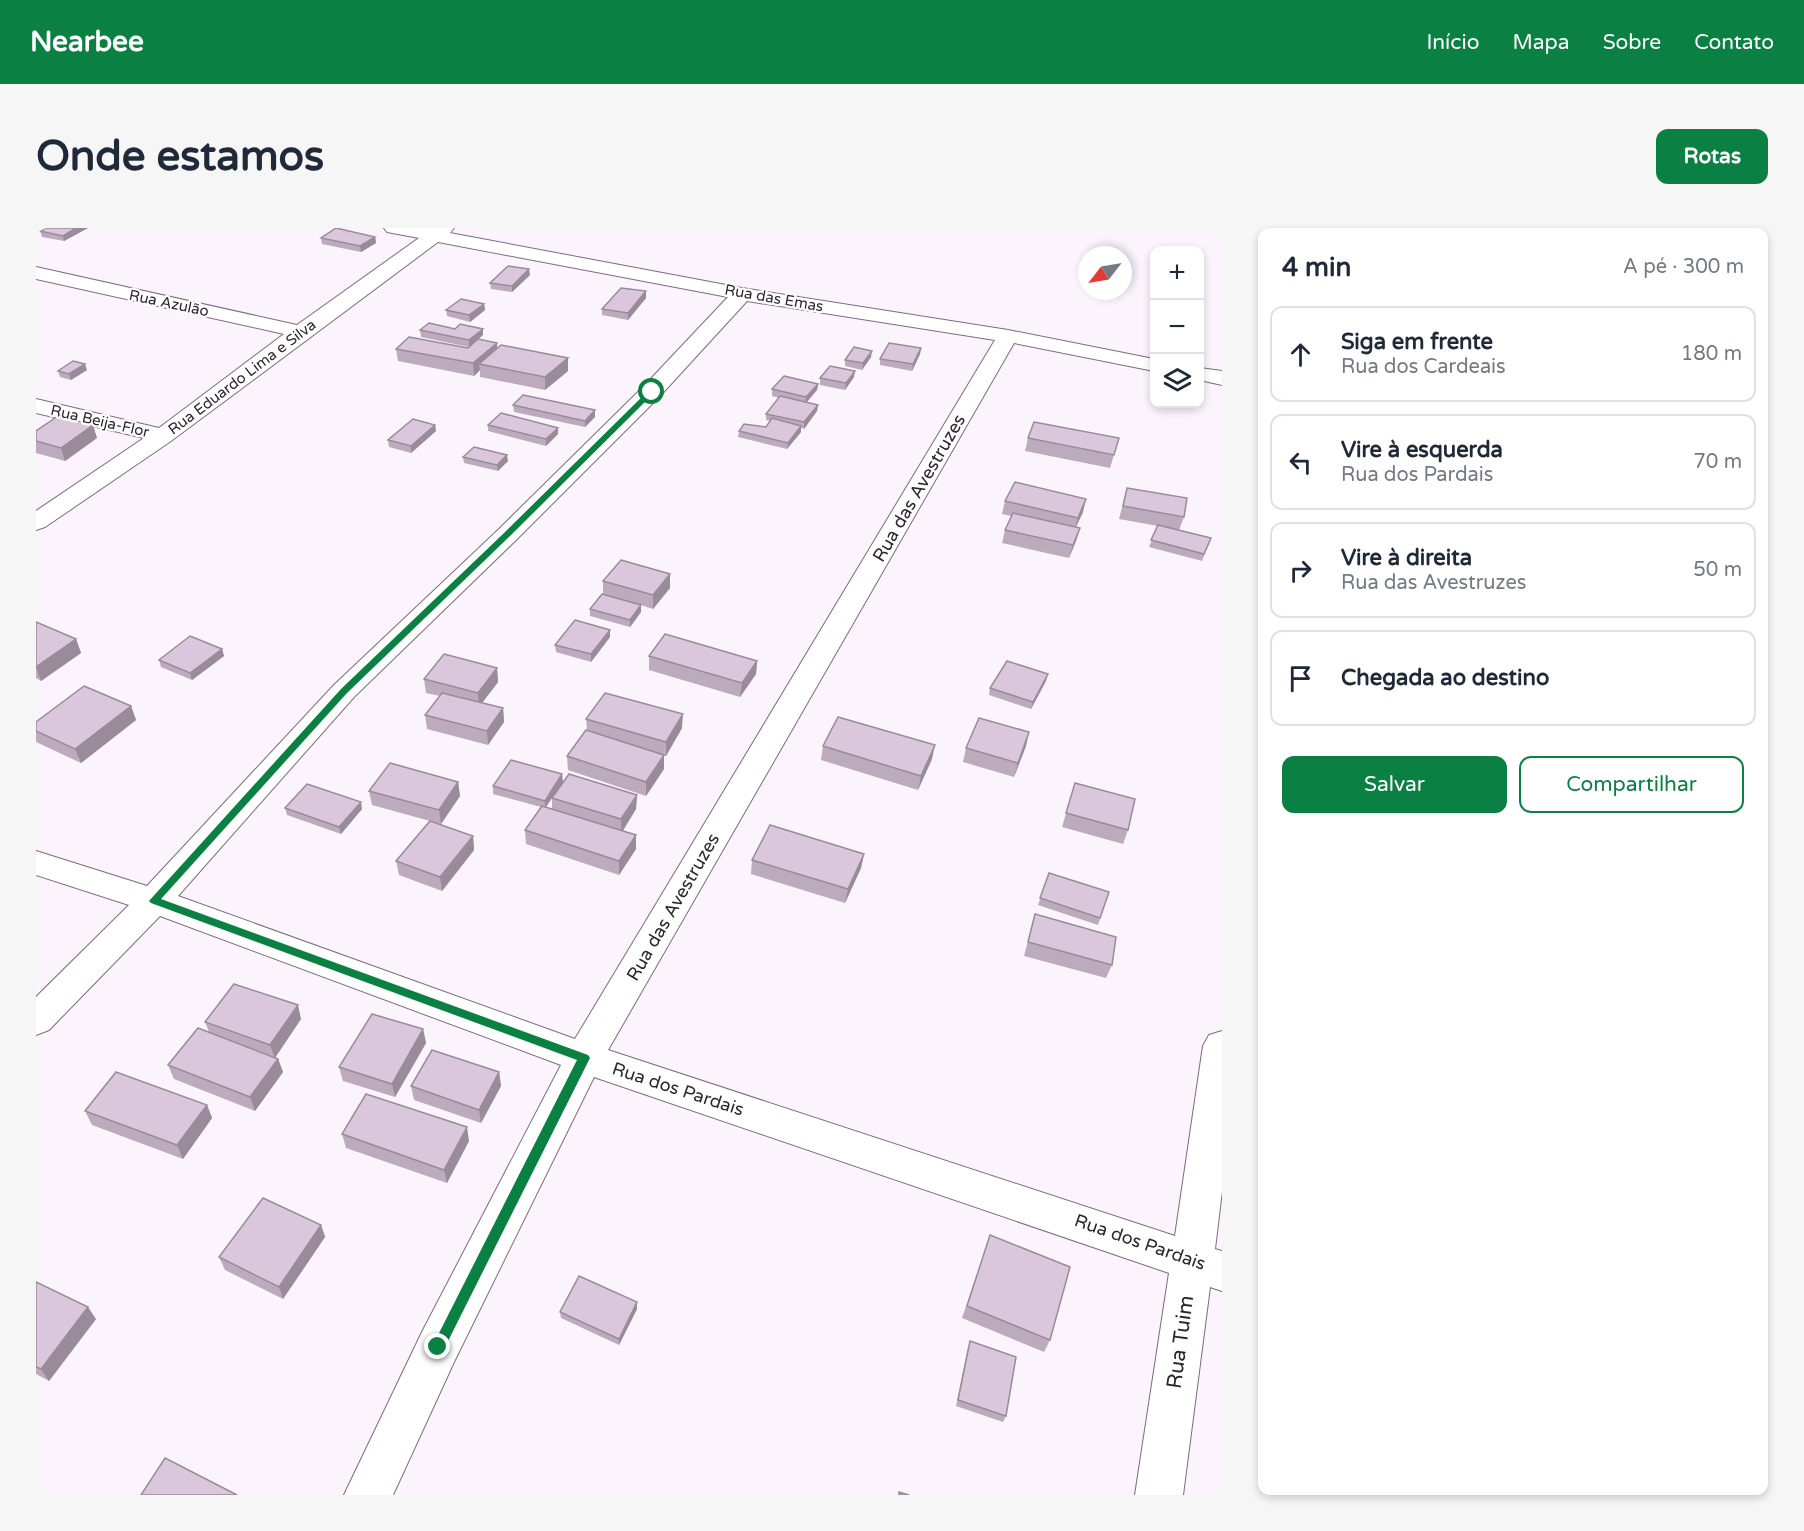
<!DOCTYPE html>
<html lang="pt">
<meta charset="utf-8">
<style>
:root{--surface:#fff;--page:#f6f6f7;--text:#1f2937;--muted:#747a83;--line:#e0e1e3;--accent:#0b8043}
body{margin:0;font-family:"Varela Round",sans-serif;background:var(--page);color:var(--text)}
.controls{position:absolute;right:18px;top:18px;display:grid;overflow:hidden;border-radius:12px;box-shadow:0 3px 9px #0003}
.controls button{width:54px;height:54px;display:grid;place-items:center;padding:0;border:0;border-bottom:2px solid var(--line);background:var(--surface);color:var(--text);font:30px sans-serif}
.compass{position:absolute;left:1042px;top:18px;width:54px;height:54px;border-radius:50%;background:var(--surface);box-shadow:0 3px 9px #0003;rotate:239deg}
.stop{position:absolute;width:18px;height:18px;margin:-14px;border:4px solid #0b8043;border-radius:50%;background:#fff}
.stop.end{background:#0b8043;border-color:#fff;box-shadow:0 2px 6px #0008}
.list{margin:0;padding:0;list-style:none}
h2{display:flex;justify-content:space-between;align-items:center;height:78px;margin:0;padding:0 24px;font-size:26px}
h2 small{font-size:20px;font-weight:400;color:var(--muted)}
.list li{display:grid;grid-template-columns:39px 1fr auto;gap:18px;align-items:center;box-sizing:border-box;height:96px;margin:0 12px 12px;padding:0 12px;border:2px solid var(--line);border-radius:12px}
.list b{display:block;font-size:22px;white-space:nowrap}
.list p{margin:0;font-size:20px;white-space:nowrap;color:var(--muted)}
.list em{font-size:20px;font-style:normal;color:var(--muted)}
.actions{display:flex;gap:12px;padding:18px 24px}
.actions a{flex:1;padding:14px 0;border:2px solid var(--accent);border-radius:12px;text-align:center;font-size:21px;color:var(--accent)}
.actions .main{background:var(--accent);color:#fff}
.icon{flex:none;width:33px;height:33px;fill:none;stroke:currentColor;stroke-width:2;stroke-linecap:round;stroke-linejoin:round}
.map{position:relative;flex:none;width:1186px;height:1267px;overflow:hidden;border-radius:12px}
header{display:flex;align-items:center;gap:36px;box-sizing:border-box;height:84px;padding:0 30px;background:var(--accent);color:#fff}
header strong{font-size:28px}
nav{display:flex;gap:33px;margin-inline-start:auto;font-size:21px}
.intro{display:flex;align-items:center;justify-content:space-between;box-sizing:border-box;height:144px;padding:0 36px}
h1{margin:0;font-size:42px}
.button{padding:15px 27px;border-radius:12px;background:var(--accent);color:#fff;font-size:21px;font-weight:700}
main{display:flex;gap:36px;padding:0 36px}
aside{flex:1;background:var(--surface);border-radius:12px;box-shadow:0 3px 9px #0003}
.map>svg:first-child{display:block}
.lines{fill:none;stroke-linecap:round;stroke-linejoin:round}
.street-casing{stroke:#7d6b7e;stroke-width:2}
.street{fill:#fff;fill-rule:evenodd}
.wall{fill:#bcabbd}
.shaded-wall{fill:#998b9a}
.building{fill:#dbc7dc;stroke:#998b9a;stroke-width:1.5}
.route{fill:#0b8043}
.labels{text-anchor:middle;stroke-width:4.5;stroke-linejoin:round;paint-order:stroke}
.far-street-label{font-size:15px;fill:#2d262e;stroke:#fff}
.street-label{font-size:18px;fill:#2d262e;stroke:#fff}
.near-street-label{font-size:21px;fill:#2d262e;stroke:#fff}
</style>
<header>
<strong>Nearbee</strong>
<nav><a>Início</a><a>Mapa</a><a>Sobre</a><a>Contato</a></nav>
</header>
<div class="intro"><h1>Onde estamos</h1><a class="button">Rotas</a></div>
<main>
<div class="map">
<svg width="1186" height="1267" viewBox="0 0 1186 1267">
<rect width="100%" height="100%" fill="#fcf4fd"/>
<g class="lines">
<!-- street casing -->
<g class="street-casing">
<g id="street">
<path d="M348 0H418L414 5 706 60 972 102 1118 131V143L978 115 572 822 1139 1008 1167 818 1173 807 1186 803V963L1179 1021 1186 1023V1063L1174 1059 1147 1267H1099L1133 1045 558 849 418 1134 357 1267H308L386 1104 525 837 124 688 13 802 0 807V769L93 677 0 647V623L111 658 298 457 462 302 608 158 692 69 402 14 135 213 9 299 0 302V283L108 210 0 185V171L123 200 248 106 0 51V39L261 97 383 10 351 4ZM711 73 959 112 539 811 142 668 318 469 480 312 624 168Z"/>
<polygon points="1164,140 1186,143 1186,157 1164,152"/>
</g>
</g>
<!-- street -->
<use href="#street" class="street"/>
</g>
<!-- wall -->
<g class="wall">
<polygon points="52,0 28,13 6,9 4,3"/>
<polygon points="339,9 340,15 325,24 286,16 285,10"/>
<polygon points="494,47 476,64 455,61 454,55"/>
<polygon points="610,63 610,70 592,92 566,87 566,81"/>
<polygon points="448,76 449,82 434,94 411,88 410,82"/>
<polygon points="419,101 447,101 447,107 442,111 461,115 461,121 532,130 532,143 509,162 444,149 444,142 438,148 362,133 360,121 432,120 433,119 385,109 384,102"/>
<polygon points="885,120 884,126 876,143 844,137 844,131"/>
<polygon points="835,129 826,142 809,138 809,132"/>
<polygon points="51,142 35,152 24,149 22,143"/>
<polygon points="818,149 809,162 784,157 784,150"/>
<polygon points="782,156 781,162 771,174 782,177 781,183 768,201 765,200 765,204 751,221 702,209 703,203 730,199 734,193 730,192 730,186 743,170 736,168 736,161"/>
<polygon points="477,177 559,189 549,199 478,184"/>
<polygon points="399,197 400,203 375,225 353,219 352,212"/>
<polygon points="452,197 522,200 522,206 510,218 452,203"/>
<polygon points="0,203 61,210 29,233 0,225"/>
<polygon points="992,210 1083,210 1074,240 989,223"/>
<polygon points="427,229 472,233 462,243 428,235"/>
<polygon points="1091,260 1148,289 1143,302 1175,310 1166,333 1113,319 1122,298 1083,291"/>
<polygon points="969,273 1047,284 1040,299 1044,300 1040,313 1033,330 966,315 969,302 975,288 966,286"/>
<polygon points="634,346 634,360 617,381 605,377 605,384 594,399 554,388 554,381 567,366 567,353"/>
<polygon points="0,394 40,411 45,425 5,453 0,450"/>
<polygon points="574,402 574,409 555,434 520,424 519,417"/>
<polygon points="186,421 188,428 156,452 125,439 123,432"/>
<polygon points="613,428 721,433 720,446 704,469 613,442"/>
<polygon points="461,440 462,454 446,475 467,480 468,494 452,517 391,501 389,487 404,468 390,465 388,451"/>
<polygon points="1010,453 995,481 953,467 954,460"/>
<polygon points="95,478 100,492 45,535 0,514 0,494"/>
<polygon points="550,491 646,500 630,528 628,528 628,541 610,568 532,542 531,528 551,502"/>
<polygon points="787,518 896,531 882,562 785,532"/>
<polygon points="990,518 978,549 927,534 930,520"/>
<polygon points="422,554 424,568 405,596 398,594 437,608 438,622 406,663 363,647 360,633 394,593 336,577 333,563"/>
<polygon points="527,554 510,579 516,581 516,570 601,567 600,581 587,603 600,621 583,647 490,616 489,602 505,579 457,566 457,558"/>
<polygon points="1039,555 1092,602 1087,616 1026,599"/>
<polygon points="249,580 326,581 305,606 251,587"/>
<polygon points="828,626 825,640 809,675 715,646 716,632"/>
<polygon points="1013,645 1073,664 1062,697 1002,677"/>
<polygon points="999,686 1076,737 1070,750 988,728"/>
<polygon points="265,791 239,829 242,831 247,844 219,883 138,851 132,837 173,804 169,794"/>
<polygon points="387,801 390,815 359,869 307,853 303,839"/>
<polygon points="463,844 465,858 445,895 378,872 375,858"/>
<polygon points="171,877 176,890 147,931 56,897 49,883"/>
<polygon points="306,906 433,913 411,955 310,920"/>
<polygon points="285,997 289,1009 247,1071 189,1042 183,1029"/>
<polygon points="954,1007 1014,1112 1008,1124 926,1090"/>
<polygon points="0,1054 60,1091 13,1153 0,1146"/>
<polygon points="601,1074 601,1081 583,1117 525,1090 524,1084"/>
<polygon points="934,1113 970,1188 967,1194 920,1178 932,1119"/>
</g>
<!-- shaded-wall -->
<g class="shaded-wall">
<polygon points="40,0 52,0 28,13 27,8"/>
<polygon points="339,9 340,15 325,24 324,18"/>
<polygon points="493,41 494,47 476,64 476,58"/>
<polygon points="610,63 610,70 592,92 592,85"/>
<polygon points="448,76 449,82 434,94 433,87"/>
<polygon points="447,101 447,107 433,119 433,112"/>
<polygon points="461,115 462,127 443,136 444,142 438,148 437,135"/>
<polygon points="885,120 884,126 876,143 877,136"/>
<polygon points="836,123 835,129 826,142 827,135"/>
<polygon points="532,130 532,143 509,162 509,149"/>
<polygon points="49,136 51,142 35,152 33,146"/>
<polygon points="819,143 818,149 809,162 810,155"/>
<polygon points="782,156 781,162 769,176 770,169"/>
<polygon points="782,177 781,183 768,201 768,194"/>
<polygon points="559,182 559,189 549,199 549,193"/>
<polygon points="57,197 61,210 29,233 25,220"/>
<polygon points="399,197 400,203 375,225 375,218"/>
<polygon points="765,198 765,204 751,221 752,215"/>
<polygon points="522,200 522,206 510,218 510,211"/>
<polygon points="471,227 472,233 462,243 461,237"/>
<polygon points="1050,271 1047,284 1038,303 1042,290"/>
<polygon points="1044,300 1040,313 1033,330 1037,317"/>
<polygon points="634,346 634,360 617,381 617,367"/>
<polygon points="605,377 605,384 594,399 594,392"/>
<polygon points="574,402 574,409 555,434 555,426"/>
<polygon points="40,411 45,425 5,453 0,439"/>
<polygon points="186,421 188,428 156,452 154,445"/>
<polygon points="721,433 720,446 704,469 706,455"/>
<polygon points="461,440 462,454 443,479 442,465"/>
<polygon points="1012,446 1010,453 995,481 997,474"/>
<polygon points="95,478 100,492 45,535 39,521"/>
<polygon points="467,480 468,494 452,517 451,503"/>
<polygon points="647,486 646,500 630,528 630,514"/>
<polygon points="993,504 990,518 978,549 982,535"/>
<polygon points="899,517 896,531 882,562 885,548"/>
<polygon points="628,527 628,541 610,568 610,554"/>
<polygon points="526,546 527,554 509,580 509,573"/>
<polygon points="422,554 424,568 405,596 403,582"/>
<polygon points="601,567 600,581 585,605 585,591"/>
<polygon points="325,574 326,581 305,606 303,599"/>
<polygon points="600,607 600,621 583,647 583,633"/>
<polygon points="437,608 438,622 406,663 404,649"/>
<polygon points="828,626 825,640 809,675 812,661"/>
<polygon points="262,777 265,791 239,830 234,817"/>
<polygon points="387,801 390,815 359,869 356,856"/>
<polygon points="242,831 247,844 219,883 214,869"/>
<polygon points="463,844 465,858 445,895 443,882"/>
<polygon points="171,877 176,890 147,931 141,917"/>
<polygon points="431,899 433,913 411,955 408,942"/>
<polygon points="285,997 289,1009 247,1071 243,1059"/>
<polygon points="601,1074 601,1081 583,1117 583,1111"/>
<polygon points="52,1079 60,1091 13,1153 5,1141"/>
</g>
<!-- building -->
<g class="building">
<polygon points="10,0 40,0 27,8 4,3"/>
<polygon points="300,0 339,9 324,18 285,10"/>
<polygon points="472,38 493,41 476,58 454,55"/>
<polygon points="585,60 610,63 592,85 566,81"/>
<polygon points="425,71 448,76 433,87 410,82"/>
<polygon points="393,95 419,101 424,96 447,101 433,112 384,102"/>
<polygon points="373,109 432,120 442,111 461,115 437,135 360,121"/>
<polygon points="853,115 885,120 877,136 844,131"/>
<polygon points="465,117 532,130 509,149 443,136"/>
<polygon points="818,119 836,123 827,135 809,132"/>
<polygon points="37,133 49,136 33,146 22,143"/>
<polygon points="794,138 819,143 810,155 784,150"/>
<polygon points="748,148 782,156 770,169 736,161"/>
<polygon points="487,167 559,182 549,193 477,177"/>
<polygon points="744,168 782,177 768,194 730,186"/>
<polygon points="465,185 522,200 510,211 452,197"/>
<polygon points="22,188 57,197 25,220 0,213 0,203"/>
<polygon points="736,190 765,198 752,215 703,203 708,196 730,199"/>
<polygon points="377,191 399,197 375,218 352,212"/>
<polygon points="998,194 1083,210 1078,227 992,210"/>
<polygon points="438,219 471,227 461,237 427,229"/>
<polygon points="979,254 1050,271 1042,290 969,273"/>
<polygon points="1091,260 1151,270 1148,289 1087,278"/>
<polygon points="977,285 1044,300 1037,317 969,302"/>
<polygon points="1122,297 1175,310 1168,326 1115,312"/>
<polygon points="585,332 634,346 617,367 567,353"/>
<polygon points="566,366 605,377 594,392 554,381"/>
<polygon points="539,392 574,402 555,426 519,417"/>
<polygon points="0,394 40,411 0,439"/>
<polygon points="629,406 721,433 706,455 613,428"/>
<polygon points="154,408 186,421 154,445 123,432"/>
<polygon points="408,426 461,440 442,465 388,451"/>
<polygon points="971,433 1012,446 997,474 954,460"/>
<polygon points="48,458 95,478 39,521 0,503 0,494"/>
<polygon points="406,465 467,480 451,503 389,487"/>
<polygon points="569,465 647,486 630,514 550,491"/>
<polygon points="802,489 899,517 885,548 787,518"/>
<polygon points="943,490 993,504 982,535 930,520"/>
<polygon points="550,502 628,527 610,554 531,528"/>
<polygon points="475,532 526,546 509,573 457,558"/>
<polygon points="354,535 422,554 403,582 333,563"/>
<polygon points="533,546 601,567 585,591 516,570"/>
<polygon points="1039,555 1099,571 1092,602 1030,585"/>
<polygon points="271,556 325,574 303,599 249,580"/>
<polygon points="506,578 600,607 583,633 489,602"/>
<polygon points="394,593 437,608 404,649 360,633"/>
<polygon points="734,597 828,626 812,661 716,632"/>
<polygon points="1013,645 1073,664 1064,690 1004,670"/>
<polygon points="999,686 1080,709 1076,737 992,714"/>
<polygon points="198,756 262,777 234,817 169,794"/>
<polygon points="336,786 387,801 356,856 303,839"/>
<polygon points="162,800 242,831 214,869 132,837"/>
<polygon points="396,822 463,844 443,882 375,858"/>
<polygon points="80,844 171,877 141,917 49,883"/>
<polygon points="330,866 431,899 408,942 306,906"/>
<polygon points="227,970 285,997 243,1059 183,1029"/>
<polygon points="954,1007 1034,1039 1014,1112 931,1078"/>
<polygon points="543,1048 601,1074 583,1111 524,1084"/>
<polygon points="0,1054 52,1079 5,1141 0,1139"/>
<polygon points="934,1113 980,1129 970,1188 922,1172"/>
<polygon points="129,1230 201,1267 105,1267"/>
<polygon points="863,1264 873,1267 863,1267"/>
</g>
<!-- route -->
<polygon class="route" points="613,162 619,164 474,308 311,465 125,671 552,827 554,830 407,1123 402,1125 398,1123 396,1119 398,1115 541,832 115,675 113,673 305,461 468,305"/>
<g class="labels">
<!-- far-street labels -->
<g class="far-street-label">
<text transform="translate(738 70) rotate(10)" y="5">Rua das Emas</text>
<text transform="translate(133 75) rotate(12)" y="5">Rua Azulão</text>
<text transform="translate(206 149) rotate(-37)" y="5">Rua Eduardo Lima e Silva</text>
<text transform="translate(64 193) rotate(13)" y="5">Rua Beija-Flor</text>
</g>
<!-- street labels -->
<g class="street-label">
<text transform="translate(883 260) rotate(-60)" y="6">Rua das Avestruzes</text>
<text transform="translate(637 679) rotate(-60)" y="6">Rua das Avestruzes</text>
<text transform="translate(642 861) rotate(18)" y="6">Rua dos Pardais</text>
<text transform="translate(1104 1014) rotate(19)" y="6">Rua dos Pardais</text>
</g>
<!-- near-street labels -->
<g class="near-street-label">
<text transform="translate(1144 1114) rotate(-82)" y="7">Rua Tuim</text>
</g>
</g>
</svg>
<div class="controls">
<button>+</button>
<button>−</button>
<button><svg class="icon" aria-label="layers" viewBox="0 0 24 24"><path d="M12 4l9 5-9 5-9-5zM3 14l9 5 9-5"/></svg></button>
</div>
<svg class="compass" viewBox="-18 -18 36 36"><path d="M0-13l5 13h-10z" fill="#e53935"/><path d="M0 13l5-13h-10z" fill="#747a83"/></svg>
<div class="stop" style="left:616px;top:164px"></div>
<div class="stop end" style="left:402px;top:1119px"></div>
</div>
<aside>
<h2>4 min<small>A pé · 300 m</small></h2>
<ul class="list">
<li><svg class="icon" aria-label="ahead" viewBox="0 0 24 24"><path d="M12 20V5M6 11l6-6 6 6"/></svg><div><b>Siga em frente</b><p>Rua dos Cardeais</p></div><em>180 m</em></li>
<li><svg class="icon" aria-label="left" viewBox="0 0 24 24"><path d="M17 20v-9H6M10 6l-5 5 5 5"/></svg><div><b>Vire à esquerda</b><p>Rua dos Pardais</p></div><em>70 m</em></li>
<li><svg class="icon" aria-label="right" viewBox="0 0 24 24"><path d="M7 20v-9h11M14 6l5 5-5 5"/></svg><div><b>Vire à direita</b><p>Rua das Avestruzes</p></div><em>50 m</em></li>
<li><svg class="icon" aria-label="arrive" viewBox="0 0 24 24"><path d="M6 21V4h12l-3 4 3 4H6"/></svg><div><b>Chegada ao destino</b></div></li>
</ul>
<div class="actions"><a class="main">Salvar</a><a>Compartilhar</a></div>
</aside>
</main>
